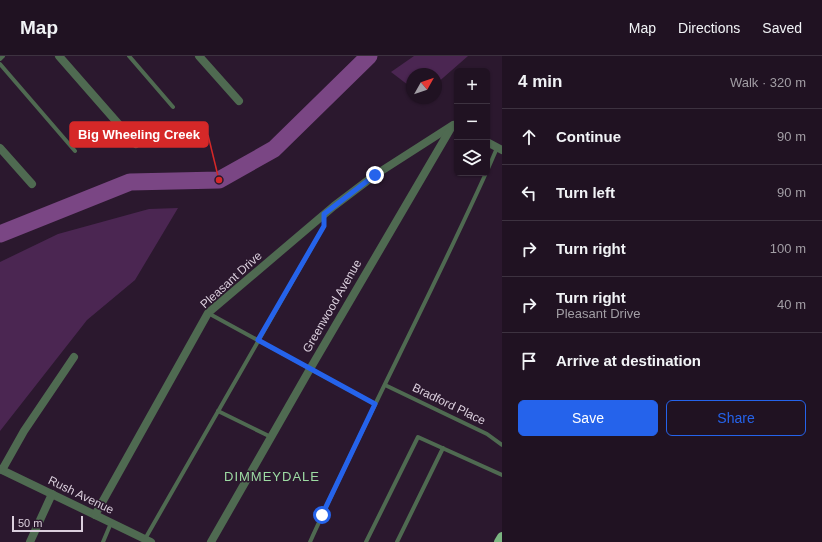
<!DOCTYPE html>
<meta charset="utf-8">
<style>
:root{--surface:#201222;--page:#2d202f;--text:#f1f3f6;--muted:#a29ea5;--line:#3d3240;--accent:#2563eb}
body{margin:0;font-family:Arial,sans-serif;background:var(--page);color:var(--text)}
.controls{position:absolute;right:12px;top:12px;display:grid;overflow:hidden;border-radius:6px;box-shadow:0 1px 3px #0004}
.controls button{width:36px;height:36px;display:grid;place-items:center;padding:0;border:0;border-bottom:1px solid var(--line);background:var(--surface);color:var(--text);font:20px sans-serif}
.compass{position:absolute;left:406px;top:12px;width:36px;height:36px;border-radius:50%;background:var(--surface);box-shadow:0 1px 3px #0004;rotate:50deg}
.scale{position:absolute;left:12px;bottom:10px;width:71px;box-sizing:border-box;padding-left:4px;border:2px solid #dbcfdd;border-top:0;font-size:11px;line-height:14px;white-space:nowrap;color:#dbcfdd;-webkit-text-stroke:3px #2b182e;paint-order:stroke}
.stop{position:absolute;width:12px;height:12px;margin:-9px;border:3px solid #2563eb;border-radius:50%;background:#fff}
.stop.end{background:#2563eb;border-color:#fff;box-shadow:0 1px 4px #0008}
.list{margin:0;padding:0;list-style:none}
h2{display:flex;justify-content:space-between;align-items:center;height:52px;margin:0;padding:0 16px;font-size:17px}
h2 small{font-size:13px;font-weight:400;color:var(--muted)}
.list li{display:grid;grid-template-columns:26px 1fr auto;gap:12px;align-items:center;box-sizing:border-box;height:56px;padding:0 16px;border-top:1px solid var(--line)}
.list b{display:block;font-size:15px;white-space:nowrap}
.list p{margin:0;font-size:13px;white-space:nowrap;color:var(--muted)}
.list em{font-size:13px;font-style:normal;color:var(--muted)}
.actions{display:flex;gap:8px;padding:12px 16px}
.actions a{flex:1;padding:9px 0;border:1px solid var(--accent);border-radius:6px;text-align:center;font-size:14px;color:var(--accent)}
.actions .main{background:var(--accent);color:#fff}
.icon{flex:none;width:22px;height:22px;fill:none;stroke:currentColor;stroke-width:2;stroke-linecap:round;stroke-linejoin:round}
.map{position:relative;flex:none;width:502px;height:486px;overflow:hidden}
header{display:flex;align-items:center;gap:24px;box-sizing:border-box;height:56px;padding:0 20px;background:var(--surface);border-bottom:1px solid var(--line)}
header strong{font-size:19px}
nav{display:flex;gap:22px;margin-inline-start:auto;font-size:14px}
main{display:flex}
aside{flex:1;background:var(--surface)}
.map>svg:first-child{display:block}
.green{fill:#4b2652}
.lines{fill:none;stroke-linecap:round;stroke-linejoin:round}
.river{stroke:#7a4684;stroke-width:17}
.service{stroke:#4f6a51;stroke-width:4}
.minor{stroke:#4f6a51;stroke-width:8}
.primary{stroke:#7bb581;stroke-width:10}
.route{stroke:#2563eb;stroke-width:5}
.labels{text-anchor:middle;stroke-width:3;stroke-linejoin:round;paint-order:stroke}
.street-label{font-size:12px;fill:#dbcfdd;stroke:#2b182e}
.neighbourhood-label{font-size:13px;letter-spacing:1px;fill:#9ddba3;stroke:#2b182e}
.leader{fill:none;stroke:#d62828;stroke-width:1.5}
.callout-dot{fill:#d62828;stroke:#2b182e;stroke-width:1.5}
.callout{fill:#d62828;stroke:#d62828;stroke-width:1.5}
.callout-label{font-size:13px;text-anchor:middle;font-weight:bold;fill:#fff}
</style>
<header>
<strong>Map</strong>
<nav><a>Map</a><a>Directions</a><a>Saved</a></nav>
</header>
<main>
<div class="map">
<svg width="502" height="486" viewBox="0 0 502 486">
<rect width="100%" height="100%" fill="#2b182e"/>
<!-- green -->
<g class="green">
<polygon points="414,0 468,0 436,28 436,18 412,18 412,32 391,16"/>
<polygon points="178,152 135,224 87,264 0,375 0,206 58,178 149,153"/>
</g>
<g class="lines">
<!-- river -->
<polyline class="river" points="0,178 130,126 219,124 274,93 369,0"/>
<!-- service -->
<g class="service">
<polyline points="129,0 173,51"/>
<polyline points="0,3 3,0"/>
<polyline points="0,8 75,95"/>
<polyline points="487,115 497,92"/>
<polyline points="208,257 375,348"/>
<polyline points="385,329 487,378 502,389"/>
<polyline points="218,355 271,381"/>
<polyline points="145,483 324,170 324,159"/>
<polyline points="103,486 111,467"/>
<path d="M310 486C366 362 430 241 486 117"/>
<polyline points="366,486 418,381 502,419"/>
<polyline points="397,486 443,392"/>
</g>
<!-- minor -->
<g class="minor">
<polyline points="59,0 136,88"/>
<polyline points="199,0 239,45"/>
<polyline points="487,86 502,94"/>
<polyline points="0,92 32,128"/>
<polyline points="0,413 151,486"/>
<polyline points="2,414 24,375 74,301"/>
<polyline points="95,459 208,257 334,150 375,119 453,69"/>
<polyline points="30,486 52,438"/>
<polyline points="211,486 310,313 451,72"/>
</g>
<!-- primary -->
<polyline class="primary" points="499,486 502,481"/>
</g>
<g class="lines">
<!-- route -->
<polyline class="route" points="322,459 375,348 258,284 324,170 324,158 375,119"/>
</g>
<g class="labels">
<!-- street labels -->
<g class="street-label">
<text transform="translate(231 224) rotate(-42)" y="4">Pleasant Drive</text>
<text transform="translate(332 250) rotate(-60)" y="4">Greenwood Avenue</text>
<text transform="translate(449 348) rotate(26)" y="4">Bradford Place</text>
<text transform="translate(81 439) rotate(26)" y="4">Rush Avenue</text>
</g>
<!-- neighbourhood labels -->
<g class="neighbourhood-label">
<text x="272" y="425">DIMMEYDALE</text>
</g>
</g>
<!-- callouts -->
<path class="leader" d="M219 124L208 79"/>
<circle class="callout-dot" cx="219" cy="124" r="4"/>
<rect class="callout" x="70" y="66" width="138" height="25" rx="4"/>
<g class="callout-label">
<text x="139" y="83">Big Wheeling Creek</text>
</g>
</svg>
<div class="controls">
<button>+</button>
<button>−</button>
<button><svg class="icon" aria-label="layers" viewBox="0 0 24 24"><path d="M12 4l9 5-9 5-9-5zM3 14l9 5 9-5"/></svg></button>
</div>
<svg class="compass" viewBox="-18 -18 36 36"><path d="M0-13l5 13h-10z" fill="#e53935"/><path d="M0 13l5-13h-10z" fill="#a29ea5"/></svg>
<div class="scale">50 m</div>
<div class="stop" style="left:322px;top:459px"></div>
<div class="stop end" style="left:375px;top:119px"></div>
</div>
<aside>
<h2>4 min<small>Walk · 320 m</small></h2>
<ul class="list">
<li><svg class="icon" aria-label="ahead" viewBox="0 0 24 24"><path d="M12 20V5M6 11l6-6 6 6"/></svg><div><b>Continue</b></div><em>90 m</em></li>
<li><svg class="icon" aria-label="left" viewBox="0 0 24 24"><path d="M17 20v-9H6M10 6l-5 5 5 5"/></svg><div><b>Turn left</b></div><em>90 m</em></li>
<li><svg class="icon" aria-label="right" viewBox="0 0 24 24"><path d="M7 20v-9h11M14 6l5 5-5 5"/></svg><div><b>Turn right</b></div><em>100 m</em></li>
<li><svg class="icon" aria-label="right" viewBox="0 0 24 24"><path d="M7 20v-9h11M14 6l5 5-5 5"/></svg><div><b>Turn right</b><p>Pleasant Drive</p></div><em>40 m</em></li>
<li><svg class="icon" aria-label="arrive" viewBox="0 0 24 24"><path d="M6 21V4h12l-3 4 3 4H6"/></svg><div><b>Arrive at destination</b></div></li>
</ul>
<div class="actions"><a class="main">Save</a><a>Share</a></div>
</aside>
</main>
